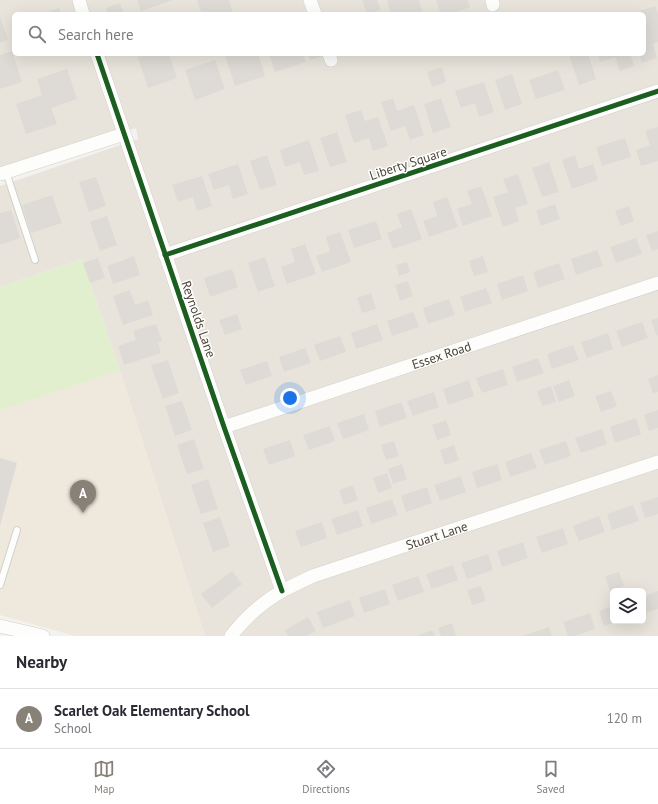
<!DOCTYPE html>
<style>
:root{--surface:#fff;--page:#f7f7f7;--text:#2b2b33;--muted:#7c7c81;--line:#e1e1e2;--accent:#878178}
body{margin:0;font-family:"PT Sans",sans-serif;background:var(--page);color:var(--text)}
.controls{position:absolute;right:12px;bottom:12px;display:grid;overflow:hidden;border-radius:6px;box-shadow:0 4px 16px #0002}
.controls button{width:36px;height:36px;display:grid;place-items:center;padding:0;border:0;border-bottom:1px solid var(--line);background:var(--surface);color:var(--text);font:20px sans-serif}
.you{position:absolute;left:290px;top:398px;width:14px;height:14px;margin:-10px;border:3px solid #fff;border-radius:50%;background:#1a73e8;box-shadow:0 0 0 6px #1a73e833}
.badge{display:grid;place-items:center;width:26px;height:26px;border-radius:50%;background:var(--accent);color:#fff;font-size:13px;font-weight:700}
.pin{position:absolute;translate:-50% -33px;filter:drop-shadow(0 1px 2px #0008)}
.pin::after{content:'';position:absolute;top:21px;width:14px;height:12px;background:inherit;clip-path:polygon(0 0,100% 0,50% 100%)}
.list{margin:0;padding:0;list-style:none}
h2{display:flex;justify-content:space-between;align-items:center;height:52px;margin:0;padding:0 16px;font-size:17px}
h2 small{font-size:13px;font-weight:400;color:var(--muted)}
.list li{display:grid;grid-template-columns:26px 1fr auto;gap:12px;align-items:center;box-sizing:border-box;height:60px;padding:0 16px;border-top:1px solid var(--line)}
.list b{display:block;font-size:15px;white-space:nowrap}
.list p{margin:0;font-size:13px;white-space:nowrap;color:var(--muted)}
.list em{font-size:13px;font-style:normal;color:var(--muted)}
.icon{flex:none;width:22px;height:22px;fill:none;stroke:currentColor;stroke-width:2;stroke-linecap:round;stroke-linejoin:round}
.map{position:relative;flex:none;width:658px;height:636px;overflow:hidden}
.search{position:absolute;background:var(--surface);box-shadow:0 4px 16px #0002;left:12px;right:12px;top:12px;height:44px;display:flex;align-items:center;gap:10px;box-sizing:border-box;padding:0 14px;border-radius:6px;color:var(--muted);font-size:15px}
.sheet{height:112px;background:var(--surface)}
nav{display:flex;justify-content:space-around;align-items:center;box-sizing:border-box;height:56px;border-top:1px solid var(--line);background:var(--surface);font-size:11px;color:var(--muted)}
nav a{display:grid;justify-items:center;gap:2px}
nav .on{color:var(--accent)}
.map>svg:first-child{display:block}
.residential{fill:#e8e4db;fill-rule:evenodd}
.education{fill:#efe9dd}
.green{fill:#e1efce}
.building{fill:#dedbd6}
.lines{fill:none;stroke-linecap:round;stroke-linejoin:round}
.lane-casing{stroke:#d2d0cb;stroke-width:8}
.street-casing{stroke:#d2d0cb;stroke-width:14}
.lane{stroke:#fdfdfc;stroke-width:6}
.street{stroke:#fdfdfc;stroke-width:13}
.cycleway-casing{stroke:#fff;stroke-width:8}
.cycleway{stroke:#1b5e20;stroke-width:5}
.labels{text-anchor:middle;stroke-width:3;stroke-linejoin:round;paint-order:stroke}
.street-label{font-size:13px;fill:#4c4438;stroke:#fff}
</style>
<div class="map">
<svg width="658" height="636" viewBox="0 0 658 636">
<rect width="100%" height="100%" fill="#f4f2ee"/>
<!-- residential -->
<path class="residential" d="M0 0H658V636H205L120 371 82 259 0 287V186L138 139 136 128 0 172ZM14 14H644V54H14ZM613 591H643V621H613Z"/>
<!-- education -->
<polygon class="education" points="120,371 205,636 75,636 0,615 0,410"/>
<!-- green -->
<polygon class="green" points="82,259 120,371 0,410 0,287"/>
<!-- building -->
<g class="building">
<polygon points="137,0 173,0 141,11"/>
<polygon points="197,0 229,0 233,14 202,14"/>
<polygon points="362,0 377,0 381,10 367,14"/>
<polygon points="390,0 419,0 423,14 391,14 387,1"/>
<polygon points="436,0 468,0 470,7 451,14 441,14"/>
<polygon points="120,3 124,14 108,14 106,8"/>
<polygon points="655,6 658,14 658,42 653,44 657,58 642,63 639,54 644,54 644,14 640,14 639,11"/>
<polygon points="59,8 61,14 43,14"/>
<polygon points="0,17 8,40 0,43"/>
<polygon points="12,51 22,82 0,89 0,55"/>
<polygon points="147,54 169,54 177,78 148,88 138,57"/>
<polygon points="231,54 258,54 265,76 235,86 225,56"/>
<polygon points="269,54 303,54 306,62 275,72"/>
<polygon points="308,54 323,54 323,56 310,60"/>
<polygon points="573,54 588,54 596,79 579,85 569,55"/>
<polygon points="598,54 630,54 634,66 620,71 615,57 600,62"/>
<polygon points="215,60 225,89 195,100 185,70"/>
<polygon points="442,67 446,82 432,87 427,72"/>
<polygon points="67,69 77,99 51,108 57,124 26,134 16,104 42,95 37,79"/>
<polygon points="558,70 565,90 536,99 529,80"/>
<polygon points="512,74 522,104 505,110 495,80"/>
<polygon points="484,82 494,112 479,117 475,103 461,108 455,91"/>
<polygon points="393,98 397,111 414,105 424,135 410,140 405,126 391,131 381,102"/>
<polygon points="441,98 451,127 433,133 424,104"/>
<polygon points="361,110 365,121 378,117 388,146 373,151 369,138 354,143 345,115"/>
<polygon points="658,127 658,161 641,166 636,150 650,145 645,131"/>
<polygon points="337,132 347,162 330,167 320,138"/>
<polygon points="625,138 631,157 602,166 596,147"/>
<polygon points="309,140 319,171 304,175 300,162 285,167 280,150"/>
<polygon points="267,155 277,185 260,190 250,161"/>
<polygon points="575,155 579,169 593,164 598,180 572,189 562,160"/>
<polygon points="549,162 559,192 542,197 532,168"/>
<polygon points="238,164 248,194 233,199 229,185 214,190 208,174"/>
<polygon points="518,174 528,204 515,208 519,221 503,227 493,197 508,192 503,179"/>
<polygon points="202,176 212,206 197,211 193,197 178,202 172,185"/>
<polygon points="96,177 106,206 89,212 79,182"/>
<polygon points="481,186 492,216 463,226 457,209 472,204 467,191"/>
<polygon points="52,195 62,223 31,233 22,205"/>
<polygon points="447,197 458,227 429,237 423,221 437,216 433,202"/>
<polygon points="555,204 560,219 541,226 536,211"/>
<polygon points="629,206 634,221 621,226 615,211"/>
<polygon points="411,209 422,239 393,249 387,233 402,227 397,214"/>
<polygon points="11,210 20,238 0,245 0,213"/>
<polygon points="107,216 117,245 100,251 90,222"/>
<polygon points="376,221 382,239 354,248 348,230"/>
<polygon points="658,231 658,249 652,251 646,235"/>
<polygon points="340,232 351,262 322,272 316,256 330,251 326,237"/>
<polygon points="636,238 642,254 616,263 610,247"/>
<polygon points="305,244 316,274 287,284 281,267 295,262 291,249"/>
<polygon points="597,250 603,266 576,275 571,259"/>
<polygon points="134,256 140,275 113,284 107,266"/>
<polygon points="483,256 488,272 474,276 469,261"/>
<polygon points="265,257 275,286 258,292 248,263"/>
<polygon points="98,258 105,278 90,283 83,263"/>
<polygon points="407,262 410,272 399,276 396,265"/>
<polygon points="559,263 565,279 538,288 533,272"/>
<polygon points="232,269 238,287 210,297 204,278"/>
<polygon points="523,275 528,291 502,300 497,284"/>
<polygon points="408,281 413,296 400,301 395,285"/>
<polygon points="486,288 492,303 465,312 460,297"/>
<polygon points="130,290 135,305 148,300 153,315 123,325 113,296"/>
<polygon points="371,293 376,309 362,313 357,298"/>
<polygon points="449,299 455,315 428,324 423,308"/>
<polygon points="413,312 419,327 392,336 387,321"/>
<polygon points="237,314 242,329 225,335 219,320"/>
<polygon points="658,318 658,335 657,336 651,320"/>
<polygon points="642,322 648,338 622,347 616,331"/>
<polygon points="156,324 162,341 158,342 161,353 124,365 118,346 136,340 133,331"/>
<polygon points="377,324 383,340 356,349 351,333"/>
<polygon points="608,333 613,349 587,358 581,342"/>
<polygon points="340,336 346,352 320,361 314,345"/>
<polygon points="573,345 579,360 552,369 547,354"/>
<polygon points="305,348 311,363 284,372 279,357"/>
<polygon points="538,358 544,373 517,382 512,367"/>
<polygon points="168,360 179,393 163,399 151,365"/>
<polygon points="267,361 272,376 246,385 240,370"/>
<polygon points="503,369 508,385 482,393 476,378"/>
<polygon points="658,375 658,392 653,393 648,379"/>
<polygon points="469,380 474,396 448,405 443,389"/>
<polygon points="569,380 575,396 559,402 553,386"/>
<polygon points="551,386 556,402 542,406 537,391"/>
<polygon points="611,391 617,406 601,412 595,396"/>
<polygon points="434,392 439,407 413,416 407,401"/>
<polygon points="182,401 192,430 175,436 165,406"/>
<polygon points="401,402 407,418 380,427 375,411"/>
<polygon points="658,410 658,428 649,431 644,415"/>
<polygon points="364,414 369,430 343,439 337,423"/>
<polygon points="636,418 641,434 615,443 610,427"/>
<polygon points="446,420 451,435 437,440 432,425"/>
<polygon points="330,426 335,441 309,450 303,435"/>
<polygon points="602,429 607,444 581,453 575,438"/>
<polygon points="194,439 204,469 187,474 177,445"/>
<polygon points="290,440 295,456 269,465 263,449"/>
<polygon points="394,441 399,456 386,460 381,445"/>
<polygon points="566,441 571,456 545,465 539,450"/>
<polygon points="454,445 459,460 445,465 440,450"/>
<polygon points="531,453 537,468 510,477 505,462"/>
<polygon points="0,458 17,463 0,526"/>
<polygon points="402,464 407,479 393,484 388,469"/>
<polygon points="497,464 502,480 477,488 472,472"/>
<polygon points="387,473 392,488 378,493 373,478"/>
<polygon points="461,476 466,492 440,501 434,485"/>
<polygon points="208,479 218,509 201,514 191,485"/>
<polygon points="353,485 358,500 344,505 339,490"/>
<polygon points="427,487 432,503 406,512 401,496"/>
<polygon points="658,497 658,514 645,518 640,503"/>
<polygon points="392,499 398,515 371,524 366,508"/>
<polygon points="633,505 639,521 612,530 607,514"/>
<polygon points="358,510 363,526 337,535 331,519"/>
<polygon points="599,516 605,532 579,541 573,526"/>
<polygon points="220,517 230,546 213,552 203,523"/>
<polygon points="322,522 327,538 301,547 295,531"/>
<polygon points="563,528 568,544 542,553 536,537"/>
<polygon points="523,542 528,558 502,567 497,551"/>
<polygon points="488,554 493,570 467,579 461,563"/>
<polygon points="453,565 458,580 432,589 426,574"/>
<polygon points="232,571 242,584 212,608 201,594"/>
<polygon points="619,572 624,586 610,591 605,576"/>
<polygon points="418,576 424,592 398,601 392,585"/>
<polygon points="481,586 486,601 472,605 467,590"/>
<polygon points="385,589 390,604 364,613 359,598"/>
<polygon points="658,591 658,609 643,614 643,597"/>
<polygon points="350,600 355,616 323,628 317,612"/>
<polygon points="613,606 613,621 619,621 604,626 599,611"/>
<polygon points="590,613 595,629 575,636 568,636 563,622"/>
<polygon points="308,617 316,631 307,636 288,636 285,630"/>
<polygon points="452,623 456,636 441,636 438,628"/>
<polygon points="549,627 552,636 522,636"/>
<polygon points="432,630 435,636 417,636"/>
</g>
<g class="lines">
<!-- lane casing -->
<g class="lane-casing">
<g id="lane">
<polyline points="6,172 35,260"/>
<polyline points="0,585 17,530"/>
</g>
</g>
<!-- street casing -->
<g class="street-casing">
<g id="street">
<polyline points="79,0 83,14"/>
<polyline points="310,0 315,14"/>
<polyline points="492,0 493,5"/>
<polyline points="97,54 224,427 282,591"/>
<polyline points="329,54 331,60"/>
<polyline points="0,174 124,134"/>
<polyline points="165,255 658,91"/>
<path id="s1" d="M224 427 658 283"/>
<polyline points="0,626 43,636"/>
<path id="s2" d="M231 636C244 619 263 602 282 591 292 586 302 581 313 576L658 462"/>
</g>
</g>
<!-- lane -->
<use href="#lane" class="lane"/>
<!-- street -->
<use href="#street" class="street"/>
<!-- cycleway casing -->
<g class="cycleway-casing">
<g id="cycleway">
<polyline points="97,54 224,427 282,591"/>
<polyline points="165,255 658,91"/>
</g>
</g>
<!-- cycleway -->
<use href="#cycleway" class="cycleway"/>
</g>
<g class="labels">
<!-- street labels -->
<g class="street-label">
<text transform="translate(408 163) rotate(-18)" y="5">Liberty Square</text>
<text transform="translate(199 319) rotate(71)" y="5">Reynolds Lane</text>
<text dy="5" stroke="none"><textPath href="#s1" startOffset="229">Essex Road</textPath></text>
<text dy="5" stroke="none"><textPath href="#s2" startOffset="233">Stuart Lane</textPath></text>
</g>
</g>
</svg>
<div class="controls">
<button><svg class="icon" aria-label="layers" viewBox="0 0 24 24"><path d="M12 4l9 5-9 5-9-5zM3 14l9 5 9-5"/></svg></button>
</div>
<div class="you"></div>
<div class="pin badge" style="left:83px;top:513px">A</div>
<div class="search"><svg class="icon" aria-label="search" viewBox="0 0 24 24"><circle cx="10" cy="10" r="6"/><path d="M15 15l6 6"/></svg>Search here</div>
</div>
<section class="sheet">
<h2>Nearby<small></small></h2>
<ul class="list">
<li><span class="badge">A</span><div><b>Scarlet Oak Elementary School</b><p>School</p></div><em>120 m</em></li>
</ul>
</section>
<nav>
<a class="on"><svg class="icon" aria-label="map" viewBox="0 0 24 24"><path d="M3 6l6-2 6 2 6-2v14l-6 2-6-2-6 2zM9 4v14M15 6v14"/></svg>Map</a>
<a><svg class="icon" aria-label="directions" viewBox="0 0 24 24"><path d="M12 3l9 9-9 9-9-9zM9 14v-3h6M13 9l2 2-2 2"/></svg>Directions</a>
<a><svg class="icon" aria-label="saved" viewBox="0 0 24 24"><path d="M7 4h10v16l-5-4-5 4z"/></svg>Saved</a>
</nav>
